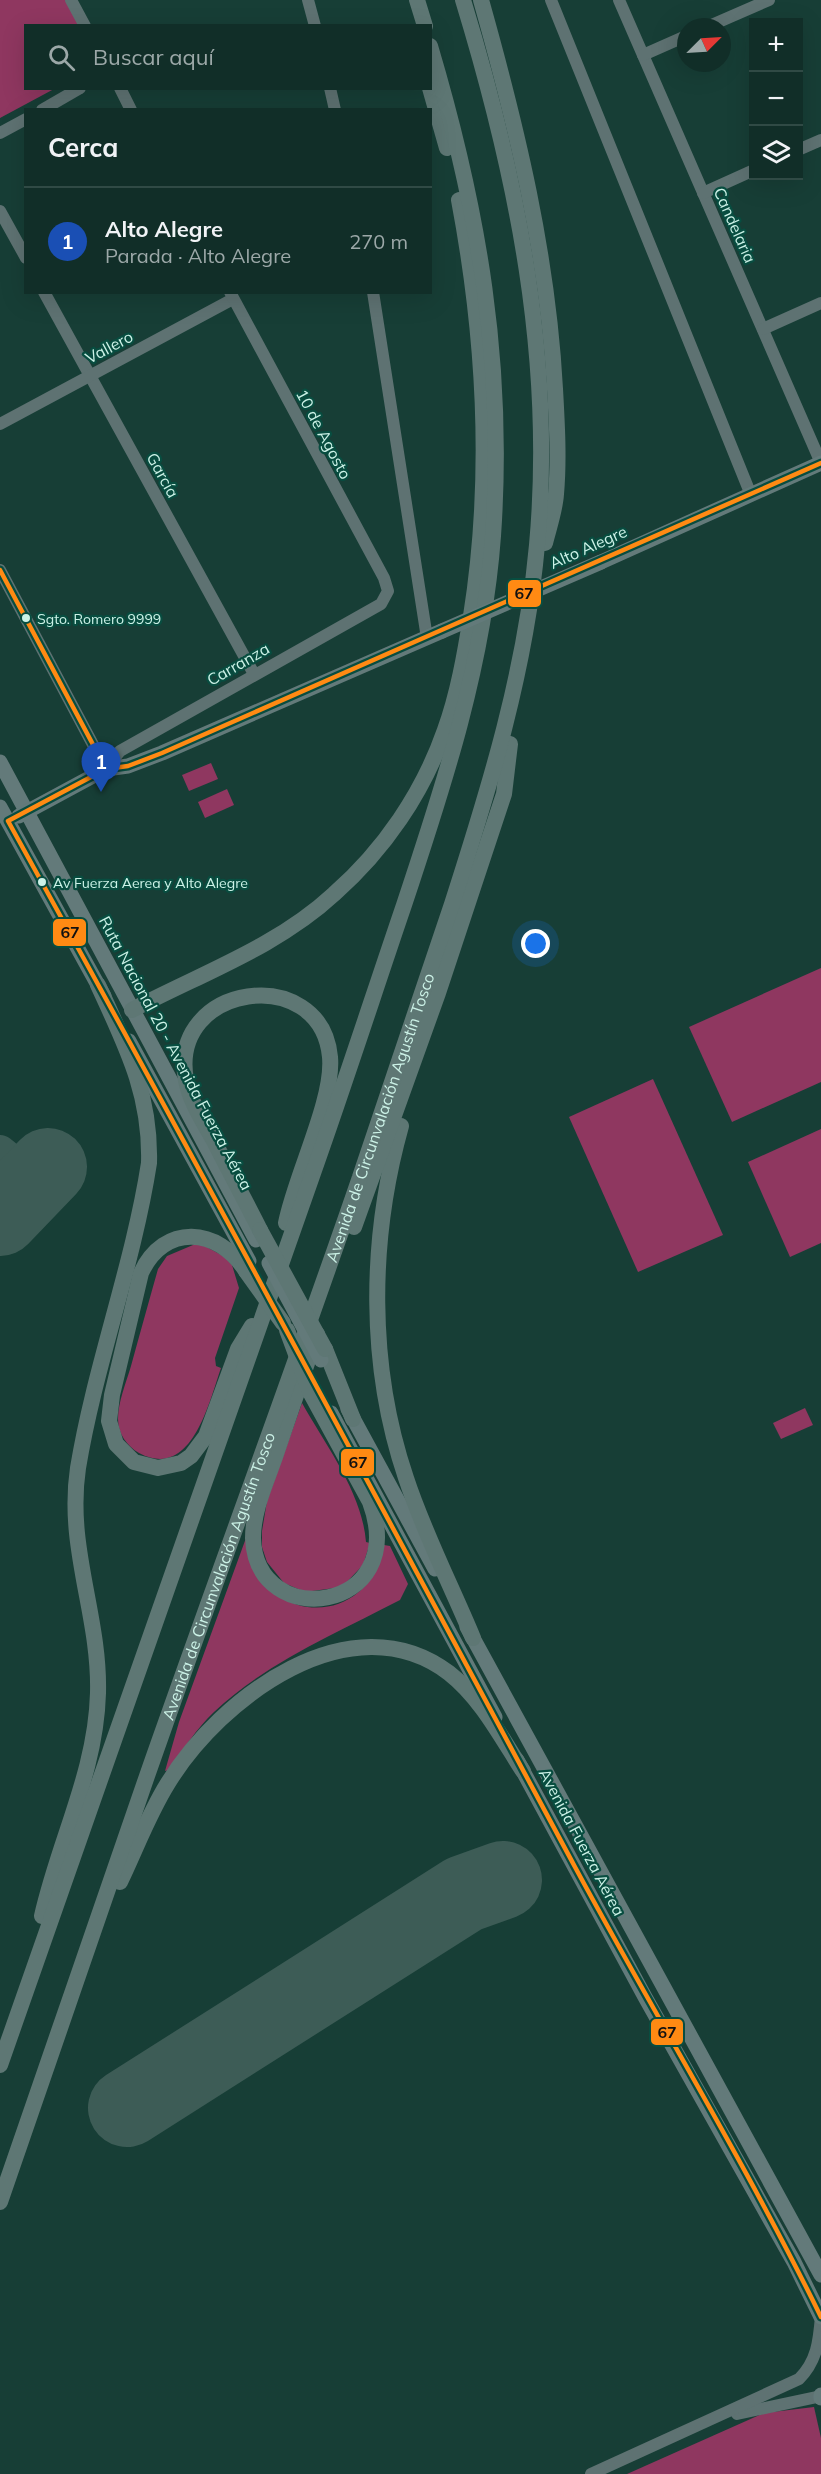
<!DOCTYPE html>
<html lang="es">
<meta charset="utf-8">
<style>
:root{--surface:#112e28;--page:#1e3a34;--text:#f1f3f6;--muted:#9ca8a8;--line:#304a45;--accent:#95b2f1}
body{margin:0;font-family:Mulish,sans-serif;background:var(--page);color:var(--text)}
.controls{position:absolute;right:18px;top:18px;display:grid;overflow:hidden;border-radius:0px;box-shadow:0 6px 24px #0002}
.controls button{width:54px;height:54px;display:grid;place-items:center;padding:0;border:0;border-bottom:2px solid var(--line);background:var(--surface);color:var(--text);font:30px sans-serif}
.compass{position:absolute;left:677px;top:18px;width:54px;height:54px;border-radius:50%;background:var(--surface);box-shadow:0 6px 24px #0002;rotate:66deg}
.you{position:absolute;left:536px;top:944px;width:21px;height:21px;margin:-15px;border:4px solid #fff;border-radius:50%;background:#1a73e8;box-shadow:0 0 0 9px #1a73e833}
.badge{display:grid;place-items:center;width:39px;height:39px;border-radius:50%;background:var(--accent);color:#fff;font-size:20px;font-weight:700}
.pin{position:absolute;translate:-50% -50px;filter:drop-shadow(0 2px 3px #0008)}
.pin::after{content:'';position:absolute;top:32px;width:21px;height:18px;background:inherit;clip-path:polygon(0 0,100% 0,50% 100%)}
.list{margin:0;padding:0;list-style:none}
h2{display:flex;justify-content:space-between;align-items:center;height:78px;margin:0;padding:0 24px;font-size:26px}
h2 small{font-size:20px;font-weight:400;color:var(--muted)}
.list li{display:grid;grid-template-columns:39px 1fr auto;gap:18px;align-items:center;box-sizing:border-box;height:108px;padding:0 24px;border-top:2px solid var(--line)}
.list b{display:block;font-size:22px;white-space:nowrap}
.list p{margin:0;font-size:20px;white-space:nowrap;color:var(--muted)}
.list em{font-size:20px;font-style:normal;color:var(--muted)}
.icon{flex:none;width:33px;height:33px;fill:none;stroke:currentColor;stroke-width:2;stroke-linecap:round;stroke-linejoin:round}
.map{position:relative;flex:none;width:821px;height:2474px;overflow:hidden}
.search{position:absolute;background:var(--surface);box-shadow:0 6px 24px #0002;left:24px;top:24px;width:408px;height:66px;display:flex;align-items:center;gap:15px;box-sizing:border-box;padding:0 21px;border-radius:0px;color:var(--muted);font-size:22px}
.panel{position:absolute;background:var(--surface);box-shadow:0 6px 24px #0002;left:24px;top:108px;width:408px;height:186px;border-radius:0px}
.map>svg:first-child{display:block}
.green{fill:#8f3760}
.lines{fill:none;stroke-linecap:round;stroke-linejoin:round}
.taxiway{stroke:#3d5c56;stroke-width:32}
.runway{stroke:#3d5c56;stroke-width:78}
.minor{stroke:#5e7272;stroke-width:12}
.major{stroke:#637a7a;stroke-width:15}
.highway{stroke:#5e7774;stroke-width:16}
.major-bridge{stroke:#637a7a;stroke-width:15}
.highway-bridge{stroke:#5e7774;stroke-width:16}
.bus-1-casing{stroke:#084d40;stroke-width:9}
.bus-1{stroke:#ff8a13;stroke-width:4.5}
.bus-dot{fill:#ccf2e7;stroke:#084d40;stroke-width:2}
.labels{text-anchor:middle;stroke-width:4.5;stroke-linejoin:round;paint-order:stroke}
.bus-label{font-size:14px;fill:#ccf2e7;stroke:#084d40;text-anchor:start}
.street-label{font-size:16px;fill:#ccf2e7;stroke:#084d40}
.line-badge{stroke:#084d40;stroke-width:2}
.pale-badge-label{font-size:16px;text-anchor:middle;font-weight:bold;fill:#111}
</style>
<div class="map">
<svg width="821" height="2474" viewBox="0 0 821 2474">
<rect width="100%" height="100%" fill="#173e36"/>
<!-- green -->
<g class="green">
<polygon points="0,0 66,0 80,25 26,26 26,88 54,89 0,118"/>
<polygon points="211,763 218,779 189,791 182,775"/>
<polygon points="227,789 234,805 205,818 198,802"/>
<polygon points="821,968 821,1082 732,1122 689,1027"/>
<polygon points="653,1079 723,1235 638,1272 569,1117"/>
<polygon points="821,1129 821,1243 790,1257 748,1162"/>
<path d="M193 1245H203L225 1257 232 1265 239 1288 215 1358 216 1366 221 1368C209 1402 192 1481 139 1453 127 1446 118 1434 118 1419 118 1402 126 1383 131 1366 140 1333 149 1301 158 1269L167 1256Z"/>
<path d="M302 1403C326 1446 362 1492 366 1542L370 1543 363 1565 342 1587 305 1592 284 1583 267 1562 262 1547V1531L267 1501Z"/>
<polygon points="805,1408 813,1425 781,1439 773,1423"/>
<path d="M246 1538C258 1627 368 1632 384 1545L390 1546 408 1584 400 1600C337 1633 267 1662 214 1712 196 1729 183 1750 169 1770L165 1771 179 1722Z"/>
<polygon points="814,2407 821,2438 821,2474 627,2474 764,2413"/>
</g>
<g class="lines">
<!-- taxiway -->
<polyline class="taxiway" points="0,1151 36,1180"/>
<!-- runway -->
<g class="runway">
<polyline points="0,1217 48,1167"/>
<polyline points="127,2108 464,1894 503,1880"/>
</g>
<!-- minor -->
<g class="minor">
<polyline points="71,0 85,26"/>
<polyline points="308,0 315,26"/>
<polyline points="551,0 751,495"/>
<polyline points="619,0 821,463"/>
<polyline points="707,27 769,0"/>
<polyline points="643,55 686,36"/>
<polyline points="120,88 131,110"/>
<polyline points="330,88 335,110"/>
<polyline points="42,110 80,88"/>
<polyline points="0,133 26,119"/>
<polyline points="798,150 821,140"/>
<polyline points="703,193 754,170"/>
<polyline points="0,211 26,258"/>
<polyline points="44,292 254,674"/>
<polyline points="373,292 427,638"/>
<polyline points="763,329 821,303"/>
<polyline points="0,424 233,299"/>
<polyline points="0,570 106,769 120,751 381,604 388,591 384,578 230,292"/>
<polyline points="737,2414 821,2396"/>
<path d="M591 2474 799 2379C817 2361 819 2341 821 2316"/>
</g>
<!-- major -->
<g class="major">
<polyline points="601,562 821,463"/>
<polyline points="0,762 256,1240"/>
<polyline points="0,807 104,996"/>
<polyline points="19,816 106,769 128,766 162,753 442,631"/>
<polyline points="129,1041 249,1261"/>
<polyline points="348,1409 435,1569"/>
<polyline points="331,1413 495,1717"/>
<polyline points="467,1627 821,2275"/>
<polyline points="517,1760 645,1997 794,2262 821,2317"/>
<polyline points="821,2395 821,2398"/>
</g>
<!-- highway -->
<g class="highway">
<polyline points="417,0 425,26"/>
<path d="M481 0C517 128 548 256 555 389 557 424 559 460 556 494 555 510 549 527 545 543"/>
<polyline points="430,88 447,148"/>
<path d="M132 1010C200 974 277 947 334 894 384 850 423 793 445 730 458 694 465 654 471 616 493 477 485 338 459 200"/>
<path d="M401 1126C369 1240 368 1366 406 1478 424 1533 451 1585 473 1638"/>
<polyline points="354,1227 438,993 504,794 510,744"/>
<path d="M260 1230C245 1200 229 1171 214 1141 203 1121 190 1102 186 1080 168 983 321 962 330 1057 334 1100 295 1176 286 1223"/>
<path d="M246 1271C218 1227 164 1223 141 1273L112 1395 109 1421 116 1444 134 1462 158 1468 181 1463 191 1456 206 1436 238 1349 252 1326"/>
<polyline points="325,1349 353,1419"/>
<path d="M310 1392 370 1502C411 1613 256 1633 253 1538 253 1509 267 1481 276 1454 290 1414 303 1374 317 1334"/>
<path d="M120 1882C136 1849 148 1815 168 1783 220 1698 351 1599 449 1673 481 1698 501 1737 523 1771"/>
<path d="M42 1916C59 1840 96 1772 98 1693 100 1615 66 1548 78 1468 95 1365 133 1266 149 1163 151 1094 126 1046 98 985"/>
<path d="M0 2065C102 1768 207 1472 312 1176 344 1086 373 996 404 905 444 785 484 663 493 536 505 363 479 211 430 46"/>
<path id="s1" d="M0 2202C50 2060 97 1918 147 1776 217 1576 291 1378 360 1177 391 1086 422 995 452 904 490 786 526 669 537 545 554 359 517 177 463 0"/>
</g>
<!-- major-bridge -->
<g class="major-bridge">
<polyline points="442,631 601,562"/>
<polyline points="269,1263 321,1360"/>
</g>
<!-- highway-bridge -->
<g class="highway-bridge">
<polyline points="260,1230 325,1349"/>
<polyline points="246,1271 283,1323"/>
<polyline points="287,1330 310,1392"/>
</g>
<!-- bus-1 casing -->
<g class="bus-1-casing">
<g id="bus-1">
<path d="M821 463 162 753 128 766 106 769 8 821C200 1168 387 1517 575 1867 656 2017 746 2164 821 2317"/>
<polyline points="0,570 106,769"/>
</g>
</g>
<!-- bus-1 -->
<use href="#bus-1" class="bus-1"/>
</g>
<!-- markers -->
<g class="bus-dot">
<circle cx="26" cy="618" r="5"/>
<circle cx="42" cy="882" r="5"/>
</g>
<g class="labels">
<!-- bus labels -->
<g class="bus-label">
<text x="37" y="624">Sgto. Romero 9999</text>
<text x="53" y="888">Av Fuerza Aerea y Alto Alegre</text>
</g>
<!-- street labels -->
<g class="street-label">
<text transform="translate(735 225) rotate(66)" y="6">Candelaria</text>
<text transform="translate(109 347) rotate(-28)" y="6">Vallero</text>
<text transform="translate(324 434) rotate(62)" y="6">10 de Agosto</text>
<text transform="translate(163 475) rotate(61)" y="6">García</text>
<text transform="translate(588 547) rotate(-24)" y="6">Alto Alegre</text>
<text transform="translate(238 664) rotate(-30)" y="6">Carranza</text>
<text transform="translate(176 1053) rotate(62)" y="6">Ruta Nacional 20 - Avenida Fuerza Aérea</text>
<text dy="6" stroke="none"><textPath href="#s1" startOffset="1149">Avenida de Circunvalación Agustín Tosco</textPath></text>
<text dy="6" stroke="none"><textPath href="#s1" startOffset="663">Avenida de Circunvalación Agustín Tosco</textPath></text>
<text transform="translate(582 1842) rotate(62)" y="6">Avenida Fuerza Aérea</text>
</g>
</g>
<g class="line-badge">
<rect x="507" y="579" width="35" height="29" rx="6" fill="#ff8a13"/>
<rect x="52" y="918" width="35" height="29" rx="6" fill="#ff8a13"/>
<rect x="340" y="1448" width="35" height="29" rx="6" fill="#ff8a13"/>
<rect x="650" y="2018" width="34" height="28" rx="6" fill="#ff8a13"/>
</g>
<g class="pale-badge-label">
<text x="524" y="599">67</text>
<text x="70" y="938">67</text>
<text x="358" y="1468">67</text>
<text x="667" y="2038">67</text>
</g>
</svg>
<div class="controls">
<button>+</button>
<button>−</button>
<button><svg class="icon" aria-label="layers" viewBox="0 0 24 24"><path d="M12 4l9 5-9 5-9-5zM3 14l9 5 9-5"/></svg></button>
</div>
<svg class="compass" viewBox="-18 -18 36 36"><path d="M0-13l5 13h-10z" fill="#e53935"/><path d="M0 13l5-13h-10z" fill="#9ca8a8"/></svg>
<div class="you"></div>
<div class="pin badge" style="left:101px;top:792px;background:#1a4fb4">1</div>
<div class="search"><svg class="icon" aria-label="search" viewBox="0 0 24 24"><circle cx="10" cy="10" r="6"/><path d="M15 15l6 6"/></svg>Buscar aquí</div>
<section class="panel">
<h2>Cerca<small></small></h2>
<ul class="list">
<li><span class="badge" style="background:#1a4fb4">1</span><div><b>Alto Alegre</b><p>Parada · Alto Alegre</p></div><em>270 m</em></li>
</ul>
</section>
</div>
